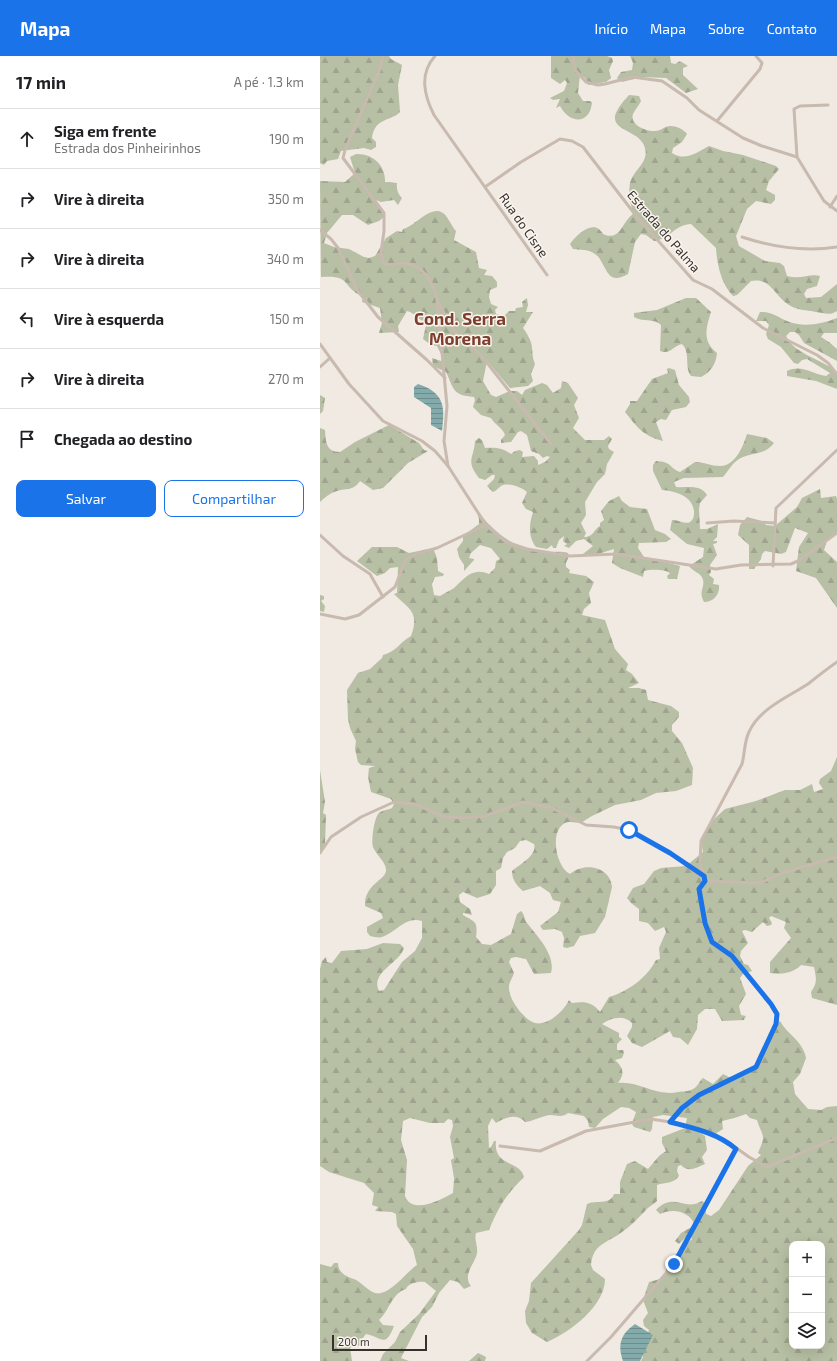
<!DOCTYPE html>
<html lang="pt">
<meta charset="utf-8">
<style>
:root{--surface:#fff;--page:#f2f2f2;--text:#202124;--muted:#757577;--line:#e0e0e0;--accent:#1a73e8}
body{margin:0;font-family:"Exo 2",sans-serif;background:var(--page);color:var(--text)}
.controls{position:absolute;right:12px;bottom:12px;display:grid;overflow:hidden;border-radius:8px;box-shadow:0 4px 16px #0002}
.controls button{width:36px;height:36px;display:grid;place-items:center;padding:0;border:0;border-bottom:1px solid var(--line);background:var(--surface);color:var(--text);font:20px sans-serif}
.scale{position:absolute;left:12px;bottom:10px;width:95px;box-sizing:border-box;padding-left:4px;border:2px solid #38302c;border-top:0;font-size:11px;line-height:14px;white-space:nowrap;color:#38302c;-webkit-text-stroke:3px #f9f4ee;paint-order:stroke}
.stop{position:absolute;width:12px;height:12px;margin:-9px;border:3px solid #1a73e8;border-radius:50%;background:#fff}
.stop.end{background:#1a73e8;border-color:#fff;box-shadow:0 1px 4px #0008}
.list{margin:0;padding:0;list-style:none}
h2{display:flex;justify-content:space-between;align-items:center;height:52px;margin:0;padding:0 16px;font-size:17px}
h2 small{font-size:13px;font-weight:400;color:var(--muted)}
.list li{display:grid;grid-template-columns:26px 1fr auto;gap:12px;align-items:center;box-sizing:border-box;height:60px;padding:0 16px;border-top:1px solid var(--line)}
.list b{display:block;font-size:15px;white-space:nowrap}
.list p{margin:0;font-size:13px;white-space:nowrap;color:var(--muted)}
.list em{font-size:13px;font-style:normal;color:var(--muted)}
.actions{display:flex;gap:8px;padding:12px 16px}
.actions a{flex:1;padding:9px 0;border:1px solid var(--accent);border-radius:8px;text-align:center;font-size:14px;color:var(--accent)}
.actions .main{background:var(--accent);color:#fff}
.icon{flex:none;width:22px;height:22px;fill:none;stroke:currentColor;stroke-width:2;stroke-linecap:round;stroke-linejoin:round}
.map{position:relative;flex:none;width:517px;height:1305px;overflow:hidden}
header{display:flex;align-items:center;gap:24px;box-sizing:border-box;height:56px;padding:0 20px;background:var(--accent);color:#fff}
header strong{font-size:19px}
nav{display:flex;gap:22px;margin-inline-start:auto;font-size:14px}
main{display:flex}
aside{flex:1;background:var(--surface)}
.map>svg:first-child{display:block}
.forest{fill:url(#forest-firs);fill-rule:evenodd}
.water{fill:url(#water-rules)}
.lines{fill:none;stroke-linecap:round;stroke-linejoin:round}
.street{stroke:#c8baaf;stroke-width:3}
.route{stroke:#1a73e8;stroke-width:5}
.labels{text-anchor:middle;stroke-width:3;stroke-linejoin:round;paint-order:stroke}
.street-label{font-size:13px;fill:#38302c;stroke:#f9f4ee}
.district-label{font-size:17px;font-weight:bold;fill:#7e3f2f;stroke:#f9f4ee}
</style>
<header>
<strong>Mapa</strong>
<nav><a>Início</a><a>Mapa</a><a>Sobre</a><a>Contato</a></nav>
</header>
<main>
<aside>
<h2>17 min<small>A pé · 1.3 km</small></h2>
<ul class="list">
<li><svg class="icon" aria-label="ahead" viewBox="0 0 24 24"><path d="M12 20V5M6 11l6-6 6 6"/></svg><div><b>Siga em frente</b><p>Estrada dos Pinheirinhos</p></div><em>190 m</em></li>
<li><svg class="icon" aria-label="right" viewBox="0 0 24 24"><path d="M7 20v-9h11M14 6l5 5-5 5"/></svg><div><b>Vire à direita</b></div><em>350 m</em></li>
<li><svg class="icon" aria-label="right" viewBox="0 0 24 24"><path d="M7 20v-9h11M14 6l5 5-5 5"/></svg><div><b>Vire à direita</b></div><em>340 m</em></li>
<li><svg class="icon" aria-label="left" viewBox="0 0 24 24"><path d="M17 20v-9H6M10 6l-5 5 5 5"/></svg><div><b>Vire à esquerda</b></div><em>150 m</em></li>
<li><svg class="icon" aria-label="right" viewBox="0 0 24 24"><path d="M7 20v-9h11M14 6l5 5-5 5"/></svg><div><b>Vire à direita</b></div><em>270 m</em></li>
<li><svg class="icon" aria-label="arrive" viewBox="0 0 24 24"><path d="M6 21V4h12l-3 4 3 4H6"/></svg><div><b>Chegada ao destino</b></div></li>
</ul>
<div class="actions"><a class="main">Salvar</a><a>Compartilhar</a></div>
</aside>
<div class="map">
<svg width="517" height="1305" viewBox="0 0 517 1305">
<defs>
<pattern id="forest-firs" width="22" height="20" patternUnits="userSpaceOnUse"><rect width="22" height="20" fill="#b7bfa4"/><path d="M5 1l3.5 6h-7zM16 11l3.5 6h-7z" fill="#9ea48d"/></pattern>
<pattern id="water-rules" width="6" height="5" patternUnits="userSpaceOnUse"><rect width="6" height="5" fill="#84abab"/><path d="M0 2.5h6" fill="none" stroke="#6d8c8b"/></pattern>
</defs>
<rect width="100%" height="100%" fill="#f1eae2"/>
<!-- forest -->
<g class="forest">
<path d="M0 0H69L71 3 82 9 78 29 80 56C70 66 55 61 52 82L56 86V91L51 94 44 92 21 95 18 103 7 105 4 109 0 107Z"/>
<path d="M231 0H287L292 2 293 5 289 14 291 22 286 26 268 29 265 22 260 19 258 37 263 45H270L272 47C269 70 249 67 240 50L236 52 240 43 233 44 230 42 244 35 247 27 245 24 240 28 231 22Z"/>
<polygon points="310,0 350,0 351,7 355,8 360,5 368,10 363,12 363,19 378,33 366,37 346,22 322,21 302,26 297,22 301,16 312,14 313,7"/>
<path d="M309 39 319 40 321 45C319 49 315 54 313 58 309 69 327 76 335 75 341 75 345 70 350 70 357 70 363 73 367 78L362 86 353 92 352 97C366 106 377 96 389 90L403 95 423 99 456 110 459 113 449 125 446 134 455 139V144L451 148 436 145 427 153 416 180 419 190 445 205 460 207 464 210 467 220C481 224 490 217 500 220L497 230 487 233 484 238 486 242 501 241 517 228V255C510 260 504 257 496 256 486 254 477 254 469 249 454 240 451 221 431 225L417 239 413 240C401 228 397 208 396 192L371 168C356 168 348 184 334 185L326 179 321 178 315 186 308 218C285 232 287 206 275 198 269 193 260 194 253 193L250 188C257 178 274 162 283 178 300 186 302 166 313 158 311 148 308 138 310 127 313 114 329 107 325 92 319 69 272 78 309 39Z"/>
<path d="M36 98C53 97 66 110 65 126L77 127C76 133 78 138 82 142L78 149 74 144 61 146 56 144 65 160 59 165 48 169 33 159H22L7 177 4 187 14 191 29 193 44 201 49 202 55 200 66 182 77 175 82 176 83 173C94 171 111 148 123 157 127 159 132 171 136 175L134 184 156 196 159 212 167 214 164 219 172 220 177 226V231L170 234 169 241 171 248 178 251 175 254 176 258 184 260 189 255H195L196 252 203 251 202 246 207 242 208 249 206 256H213L203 272C207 277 212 286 212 292 213 300 212 300 215 308L211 318 213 325 208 330 190 332 167 305 163 325 171 339 176 341 190 335H197L202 339 205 334 222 327 227 329 233 337 241 332 242 325 248 327 258 342 254 349 259 362 253 372 265 384H284L289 380 292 383 288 390 289 393 294 396 287 408 285 418 277 426 265 446 266 459 261 467 266 477 264 481C274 481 273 474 280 470V467L284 464 281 455 289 445 299 440 302 445 310 451 327 453 335 474 345 478 351 483 346 486 319 487 318 492 324 501 360 510 357 523H348L347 520 350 517C345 513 330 513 324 515L323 521 300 512 292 507 294 493 278 498H263L273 490 264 483 256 485 249 492 244 490 247 488 243 485 244 480 239 484 236 492H233L232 489 227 493 216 491C208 481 209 468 213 456L206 453 202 447 207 436C201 431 188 426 181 430 178 432 176 435 173 436L167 430 174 423 175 419H172L165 424 159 422C145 404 154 403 155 385L159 382 162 384 165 392C176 391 183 392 191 398L195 395 200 394 203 396 202 401 214 400 218 405V409L225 406 230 401 227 400 223 402 219 398 211 395 207 379 201 375 198 376 191 386 181 387V384L185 379C183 372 175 369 171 362L161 359 153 351 155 344 154 341C132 339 134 333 126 316L113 310 112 302 121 305 123 302 117 290 111 289 103 283 106 269 104 265C96 263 94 256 87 255L78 270 79 276 59 277 62 267 60 252 42 246 43 241C20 230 33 219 1 221L0 125 25 126 35 117 30 101Z"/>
<path d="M366 242H376L391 256C386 272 382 285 397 297 396 308 391 316 381 321L371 320C364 311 371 297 362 288 353 290 350 299 340 295L341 269C334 262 322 266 314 261V257L337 254Z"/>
<path d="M440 256C451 255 458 261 467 265 483 272 502 268 517 262V277H504L501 281 509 286 517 293V305L484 287 479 279 475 276H470L466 280C474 298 502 303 517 316V333L496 325 467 320V315C482 308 492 318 506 320L510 317 487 303 482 304 478 308 474 307 461 291 448 283 446 278 449 269 446 265H436Z"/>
<path d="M349 312 355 314 359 329 369 341 370 346 366 351 352 354 346 364 341 363 336 366 343 385C323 380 317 371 305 356L310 348V345H317L332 323 348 317 347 313Z"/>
<polygon points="0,339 5,342 3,355 0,358"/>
<path d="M69 369 99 387 104 394 108 395 88 407 63 432 53 434 40 425C33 435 27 432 17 435 10 437 5 441 0 446V372L5 374C6 384 5 396 20 396L35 386Z"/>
<path d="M427 378 447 382 454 387C446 398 434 397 423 401 414 404 409 414 403 421L364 422 354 426 356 431C368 432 380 428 387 439L380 447 379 453 380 473H387L398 468 397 481 393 485H397V487L393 488 397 499 390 509 391 516 389 519 394 523 393 528 399 529C400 538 394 546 384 546 378 535 385 532 383 524 382 517 373 516 369 510L383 501 384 492 367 488 350 474 352 464C358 463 365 469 370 466 373 464 374 461 374 458 375 441 356 435 342 434L333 415V409L336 405C353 406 349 412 360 416L375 406C384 406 391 410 400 410 415 410 423 391 427 378Z"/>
<polygon points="500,433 501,442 516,440 517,443 517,476 507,485 504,494 517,506 517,552 496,522 476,515 479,491 488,477 475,472 466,496 461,498 445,495 442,498 441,503 434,513 429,513 429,489 418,479 420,469 427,461 442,465 446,469 455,470 477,451 482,442"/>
<path d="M156 453C172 474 190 490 216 495 227 498 237 494 248 497L249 500 246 507V511L250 514 249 517 266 520 274 526 269 537 271 547 264 553 262 559 285 564 295 593 308 608 306 614 312 618 319 627 308 632H319L326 634 328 644 351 650 359 656V661L352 669V675L362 687 373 712 372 729 356 735 336 737 321 744 295 749 270 761 261 767C256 767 249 765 245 767 229 775 236 811 250 818 264 806 290 810 292 831L285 861 275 877 260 880 254 890 247 892 243 891 244 882 242 876 235 873 223 874 220 870 238 856 241 846 233 844 230 837 220 830 203 835C197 830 192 824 192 815 199 809 218 799 214 788L206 784 200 785 195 792 187 796 183 802 181 812 176 815V829L170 838 157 842 143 836 139 839 140 846 150 853 152 859 143 857V859C155 866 158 865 156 881L162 888 171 889 191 878 197 858 201 855C205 859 204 863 207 867 217 880 236 899 231 917L214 918 206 903 196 901 191 902 189 906 194 917C193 921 189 926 189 931 188 943 204 964 215 967 228 970 244 955 249 944L252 947C264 945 273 946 280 956L289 941C307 936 327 922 336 904L340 903 339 892 346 876 344 871 335 875 328 867 319 865V853L311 847 307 842 313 832 324 828 334 815 341 812 366 810 383 796 381 785 393 764 405 753 436 745 465 734H480L492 728 494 736 503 733 499 727 500 723 511 715 517 701V949L492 942 491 936C498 926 496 922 494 911L481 909C473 917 461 919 450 917V906L471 882 464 872 466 866 451 860 449 862 452 867 451 869 447 870 443 866 432 876 425 874 422 875 428 887 421 895 420 900 424 908 428 909 432 915 423 918 420 922 426 938 419 950 421 959 426 960 424 964 402 965 395 953H385L378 959 377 973 368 989 360 982 353 981 350 975 322 991 312 987 307 980 312 971V967C303 958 291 962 282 968L299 977V981L302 983 297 988V994H303L304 997 302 1002 295 1004C302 1011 306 1016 298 1027 320 1025 336 1041 358 1036 363 1035 368 1036 373 1033 378 1031 379 1025 383 1022L393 1028 403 1018 413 1023C452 1011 438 978 460 965 467 978 483 985 486 1002L480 1018 473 1026 475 1038 488 1053 501 1054 507 1051 517 1050V1305H321L323 1301 322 1291 329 1274 324 1270 323 1264 328 1257 323 1244 329 1226 340 1223 345 1218 349 1205 372 1183 371 1180 366 1181 359 1188 355 1185 361 1177 375 1169C369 1155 353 1152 340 1158L336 1154C354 1135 364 1156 382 1145L386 1148V1158L391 1160 399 1154 428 1110 441 1099 438 1097C447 1077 442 1081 437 1064L430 1062 426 1058C419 1061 410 1063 402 1065L403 1073 392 1080 373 1071 385 1080 387 1094 382 1101 385 1108C376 1112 368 1117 361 1109L358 1110 357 1115 359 1120C354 1128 345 1126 337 1129V1145C333 1149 328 1151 325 1155 318 1162 311 1170 302 1176 288 1187 273 1187 271 1209L273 1214 285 1223C285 1250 250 1276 227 1286L212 1277 206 1267 205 1255 209 1245 211 1227 259 1174 262 1169 267 1148C277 1144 290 1149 294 1138H300V1126L307 1108 315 1105 328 1113 339 1100 346 1095 342 1087V1081L365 1072 367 1062 343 1059 333 1061 332 1073 330 1076 314 1071 312 1068 316 1056 309 1052 301 1051 283 1063 275 1072 269 1071 268 1065 264 1060 248 1057C242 1062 237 1059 230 1059 221 1060 214 1065 205 1066 197 1057 186 1061 176 1067L172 1062 168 1070 169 1092 171 1091 174 1085H176C173 1111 200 1104 204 1121 186 1139 179 1150 169 1174L156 1177C154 1184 158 1190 157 1197 155 1208 142 1219 151 1230L144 1233 138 1226 130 1224 119 1237 112 1251 102 1261 81 1302 89 1305H60L63 1298 75 1286 80 1276 99 1258 116 1235 105 1226C99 1225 88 1227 86 1233 72 1237 69 1255 59 1264L63 1269 74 1270C65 1293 62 1281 46 1278L42 1283 41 1290 33 1289 30 1292 32 1305H0V1208L11 1211 14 1207H18C18 1217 27 1221 34 1223 41 1226 47 1234 55 1237 69 1241 86 1216 97 1209L93 1193 77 1170 76 1158 72 1156 55 1155 58 1151 52 1149 54 1137 44 1127 9 1116 0 1110V913L2 905 6 901 7 906 12 907 21 895 47 893 63 887 80 888 84 892C79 908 50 916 59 935L64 934 82 906 95 895 102 882V865C85 860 77 876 62 881 59 882 54 881 50 880L47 876V871L63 862 61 857 45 850C44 829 65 824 66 815 67 807 56 799 53 791 51 784 54 764 58 758 61 754 68 754 72 752L74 748 71 743 51 736 48 721 49 712 55 710 41 709 38 706 35 693 36 685 30 672 28 663 27 634 38 617 50 613 62 602 63 599C76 596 80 586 91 580 100 556 89 553 74 538L77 537 78 511 70 512 65 517 57 520 37 505 52 491H77L89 497 113 492 117 502 118 515 124 518 123 520 115 521 112 528 114 539 120 540C124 537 130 535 134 532 145 522 152 511 169 518L175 512 176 505 180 503 171 492 160 489 151 497 149 502 154 503V504L144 515V509L139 501 137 493 143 485V480L159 468V463ZM90 1062 110 1067H124L128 1063 132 1064 133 1070 130 1081 134 1102 131 1104 134 1122 133 1137C121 1144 92 1159 85 1140L87 1104 81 1084 83 1065ZM472 1188H502V1290H472Z"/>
<polygon points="0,539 4,540 4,543 1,545 5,550 4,556 0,555"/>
<polygon points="0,714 5,746 3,757 6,759 5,788 0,798"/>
<polygon points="158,1297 166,1301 165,1305 149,1305"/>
</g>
<!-- water -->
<g class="water">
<path d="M98 328C125 337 125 351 122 375L111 369V352L94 341V331Z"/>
<path d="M315 1268 333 1279 320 1305H303C297 1288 301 1278 315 1268Z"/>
</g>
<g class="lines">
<!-- street -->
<g class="street">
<path d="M63 0 60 13 25 94 23 102 64 157V175L61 197 63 206C69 211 75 208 82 207 102 207 113 225 117 243L127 350 124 385 128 410"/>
<path d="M115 0C99 18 104 39 114 59L227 219"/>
<polyline points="253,0 255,14 266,26 278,29 285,28 312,21 342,25 367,42 379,54 423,82 442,90 477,101"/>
<polyline points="508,49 480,50 474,53 477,101 504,145 517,155"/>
<polyline points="397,65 440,13 442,7 436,0"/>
<polyline points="165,131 201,106 240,83 252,85 263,91 317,161 373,224 392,233 443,272 497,299 508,307 517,318"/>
<polyline points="510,151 517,140"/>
<polyline points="0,174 11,183 18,192 38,235 58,261 107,304 125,322"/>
<path d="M422 181C452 191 485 196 517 191"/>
<polyline points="118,246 133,274 160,298 231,388"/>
<polyline points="0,288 29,328 63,365 102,385 115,395 128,410 166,469 186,486 207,493 250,500 296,498 396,513 421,509 471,508 478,505 517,477"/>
<polyline points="0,311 10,302"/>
<polyline points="387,467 414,465 455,467"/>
<polyline points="0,479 23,500 50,518 63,541"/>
<polyline points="453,510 456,452 517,394"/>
<polyline points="0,558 25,563 39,559 75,531 86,503 96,498 117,492 166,469"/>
<polyline points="0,797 11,781 41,761 74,746 95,748 125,761 143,762 165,760 203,746 232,752 266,769 294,771 309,774 350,797 384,820"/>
<path d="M385 825 380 806 381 785 422 708C425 697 424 686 429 676 439 653 468 641 488 628 498 620 507 613 517 606"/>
<polyline points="385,825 440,827 462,817 517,801"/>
<polyline points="350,1066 362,1052 379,1039 436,1011 454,974 457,963 457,958 451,948 412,900 393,888 385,867 379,833 385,825"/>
<polyline points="180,1090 220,1095 266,1075 331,1063 350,1066 396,1080 408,1086 429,1101 447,1111 517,1082"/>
<polyline points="267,1305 291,1281 354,1208 416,1093"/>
</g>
</g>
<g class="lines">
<!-- route -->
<path class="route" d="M309 774 350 797 384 820 385 825 379 833 385 867 392 886 412 900 451 948 457 958 456 968 436 1011 379 1039 362 1052 350 1066C373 1072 398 1077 416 1093L354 1208"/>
</g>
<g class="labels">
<!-- street labels -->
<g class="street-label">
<text transform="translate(204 169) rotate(55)" y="5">Rua do Cisne</text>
<text transform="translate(344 175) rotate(49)" y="5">Estrada do Palma</text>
</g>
<!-- district labels -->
<g class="district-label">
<text x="140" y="269">Cond. Serra<tspan x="140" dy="20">Morena</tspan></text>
</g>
</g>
</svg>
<div class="controls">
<button>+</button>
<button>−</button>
<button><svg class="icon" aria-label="layers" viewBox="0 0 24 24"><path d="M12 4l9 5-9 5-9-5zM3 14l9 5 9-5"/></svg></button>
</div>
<div class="scale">200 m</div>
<div class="stop" style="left:309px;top:774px"></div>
<div class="stop end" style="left:354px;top:1208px"></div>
</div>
</main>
